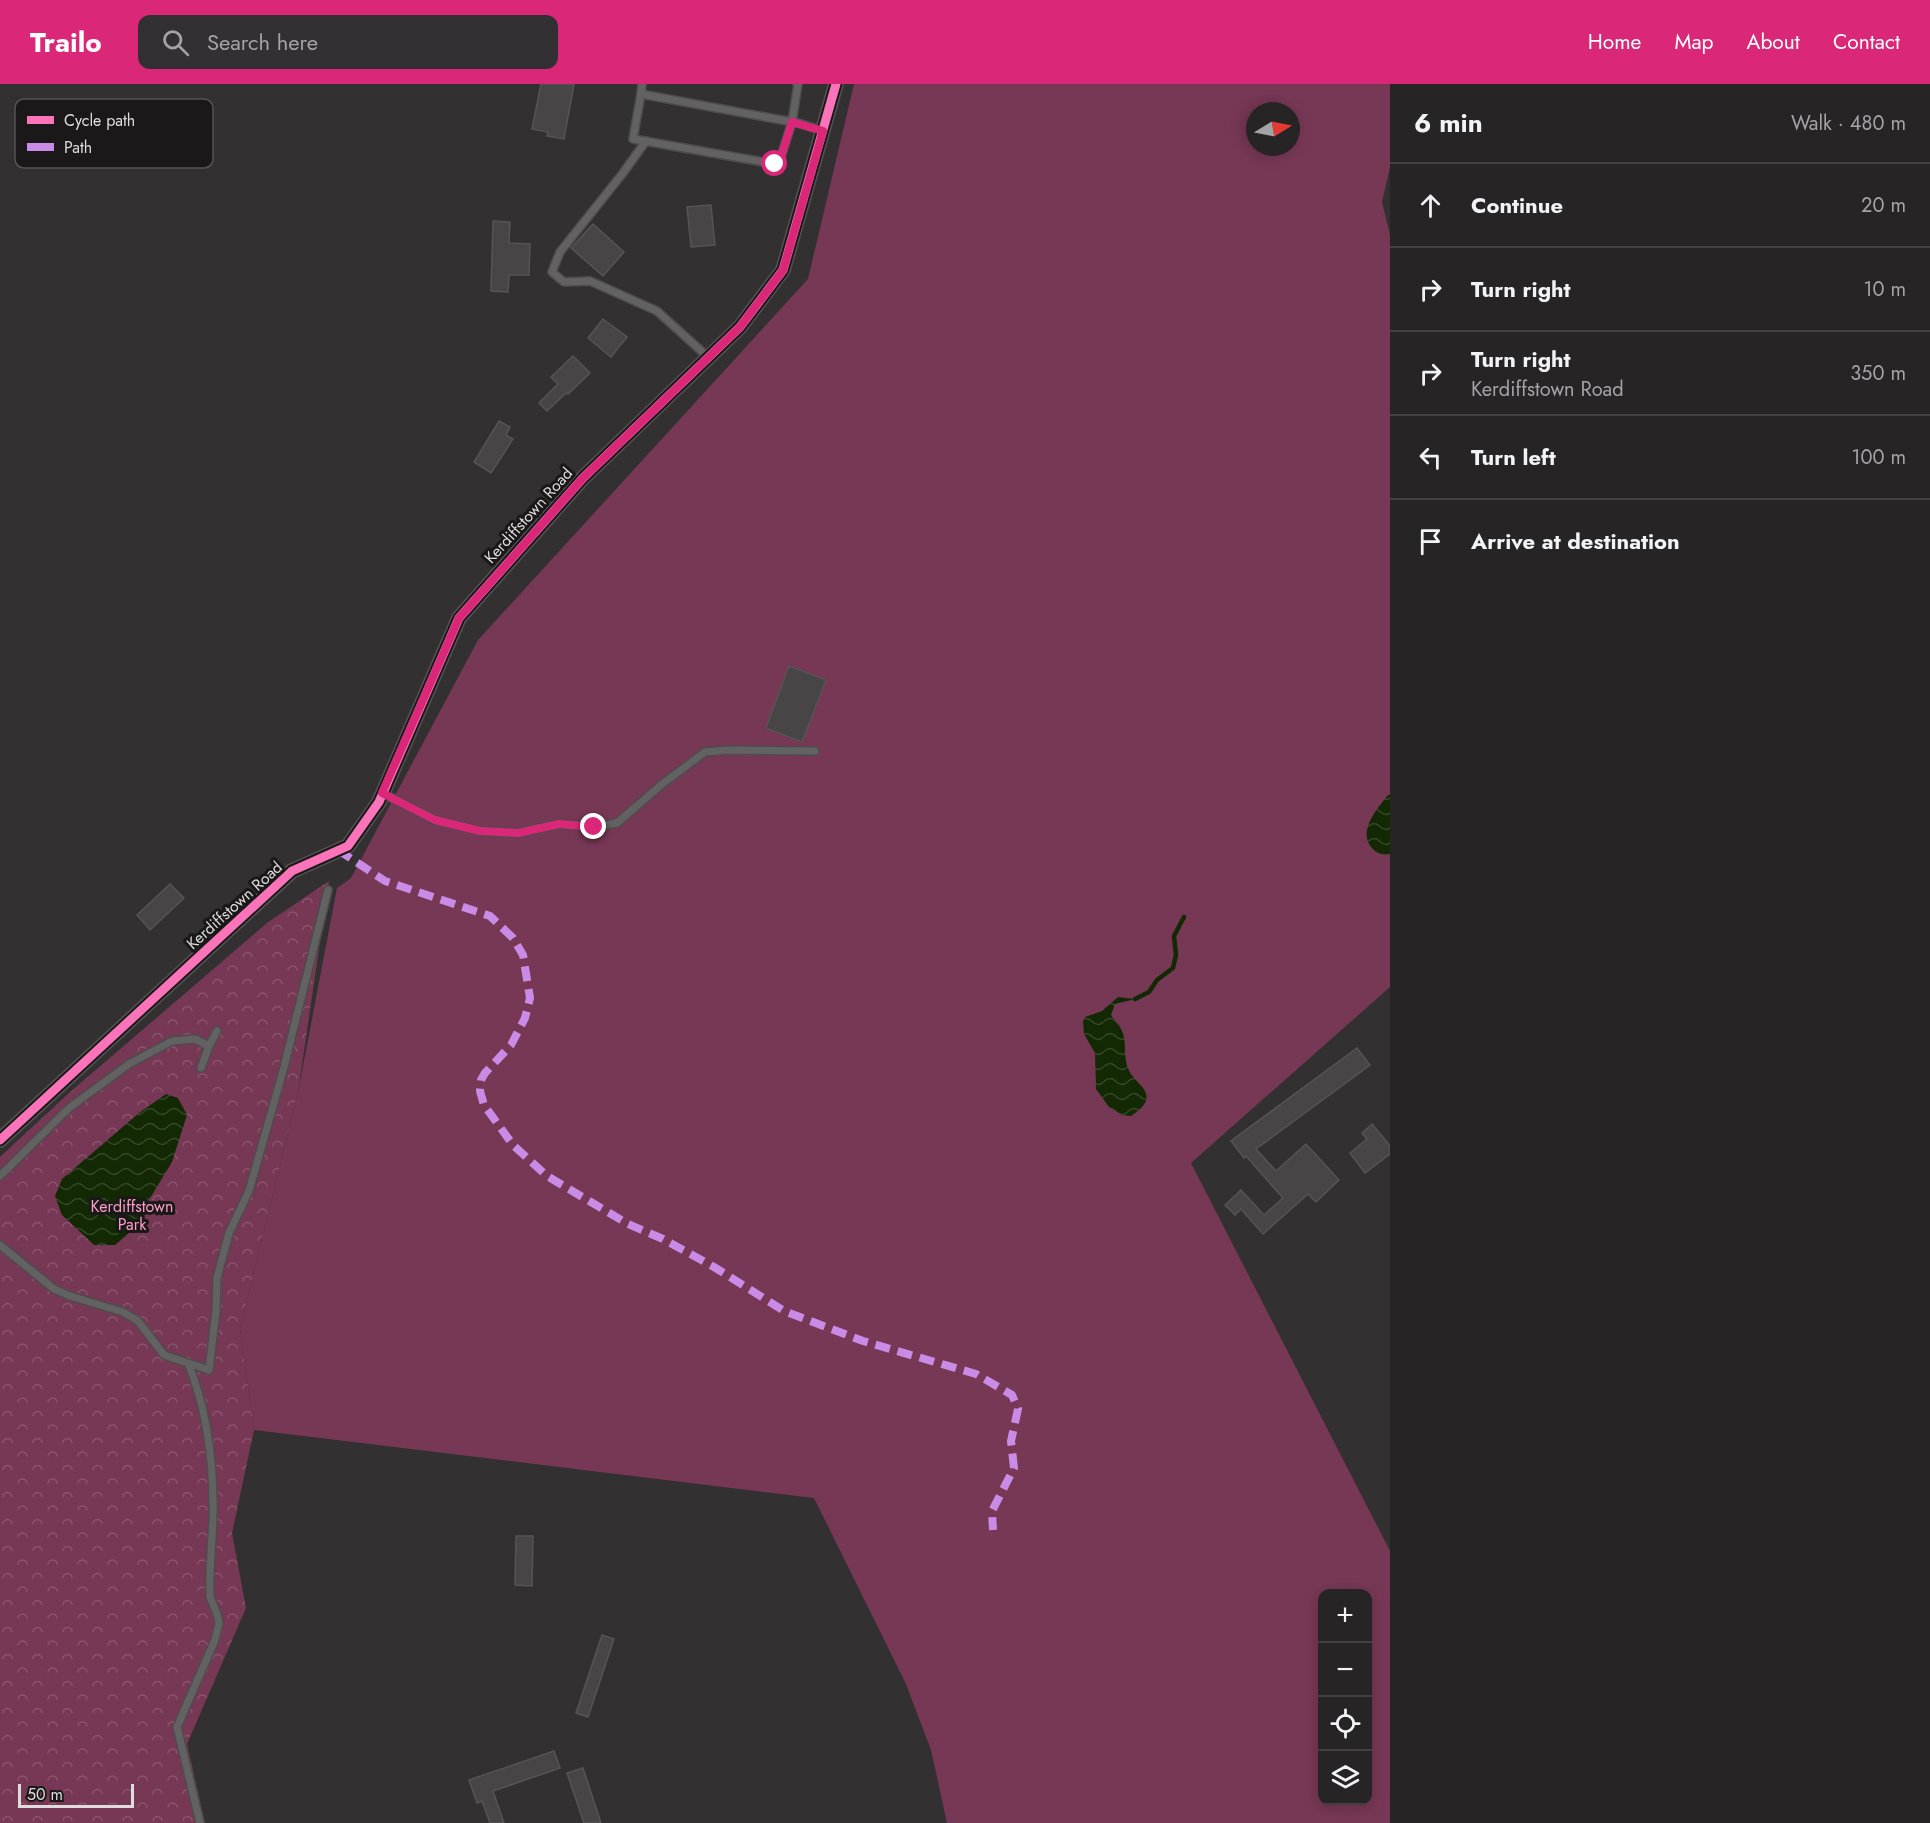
<!DOCTYPE html>
<meta charset="utf-8">
<style>
:root{--surface:#262425;--page:#323032;--text:#f1f3f6;--muted:#a4a4a7;--line:#424142;--accent:#db2777}
body{margin:0;font-family:Jost,sans-serif;background:var(--page);color:var(--text)}
.controls{position:absolute;right:18px;bottom:18px;display:grid;overflow:hidden;border-radius:12px;box-shadow:0 3px 15px #0003}
.controls button{width:54px;height:54px;display:grid;place-items:center;padding:0;border:0;border-bottom:2px solid var(--line);background:var(--surface);color:var(--text);font:30px sans-serif}
.compass{position:absolute;left:1246px;top:18px;width:54px;height:54px;border-radius:50%;background:var(--surface);box-shadow:0 3px 15px #0003;rotate:80deg}
.scale{position:absolute;left:18px;bottom:15px;width:116px;box-sizing:border-box;padding-left:6px;border:3px solid #dfdcdd;border-top:0;font-size:16px;line-height:21px;white-space:nowrap;color:#dfdcdd;-webkit-text-stroke:4px #1a1819;paint-order:stroke}
.stop{position:absolute;width:18px;height:18px;margin:-14px;border:4px solid #db2777;border-radius:50%;background:#fff}
.stop.end{background:#db2777;border-color:#fff;box-shadow:0 2px 6px #0008}
.list{margin:0;padding:0;list-style:none}
h2{display:flex;justify-content:space-between;align-items:center;height:78px;margin:0;padding:0 24px;font-size:26px}
h2 small{font-size:20px;font-weight:400;color:var(--muted)}
.list li{display:grid;grid-template-columns:39px 1fr auto;gap:18px;align-items:center;box-sizing:border-box;height:84px;padding:0 24px;border-top:2px solid var(--line)}
.list b{display:block;font-size:22px;white-space:nowrap}
.list p{margin:0;font-size:20px;white-space:nowrap;color:var(--muted)}
.list em{font-size:20px;font-style:normal;color:var(--muted)}
.icon{flex:none;width:33px;height:33px;fill:none;stroke:currentColor;stroke-width:2;stroke-linecap:round;stroke-linejoin:round}
.map{position:relative;flex:none;width:1390px;height:1739px;overflow:hidden}
header{display:flex;align-items:center;gap:36px;box-sizing:border-box;height:84px;padding:0 30px;background:var(--accent);color:#fff}
header strong{font-size:28px}
nav{display:flex;gap:33px;margin-inline-start:auto;font-size:21px}
.search{width:420px;height:54px;background:var(--page);display:flex;align-items:center;gap:15px;box-sizing:border-box;padding:0 21px;border-radius:12px;color:var(--muted);font-size:22px}
main{display:flex}
aside{flex:1;background:var(--surface)}
.map>svg:first-child{display:block}
.green{fill:#773855;fill-rule:evenodd}
.park{fill:url(#park-crowns)}
.water{fill:url(#water-waves)}
.lines{fill:none;stroke-linecap:round;stroke-linejoin:round}
.stream{stroke:#122904;stroke-width:4.5}
.building{fill:#474546;stroke:#565455;stroke-width:1.5}
.lane-casing{stroke:#4e4c4d;stroke-width:10}
.street-casing{stroke:#4e4c4d;stroke-width:16}
.lane{stroke:#636262;stroke-width:7}
.street{stroke:#636262;stroke-width:14}
.quiet{stroke:#ca8be6;stroke-width:8;stroke-dasharray:15 8;stroke-linecap:butt}
.cycleway-casing{stroke:#1a1819;stroke-width:13}
.cycleway{stroke:#fb73b8;stroke-width:9}
.route{stroke:#db2777;stroke-width:8}
.labels{text-anchor:middle;stroke-width:6;stroke-linejoin:round;paint-order:stroke}
.street-label{font-size:16px;fill:#dfdcdd;stroke:#1a1819}
.park-label{font-size:16px;fill:#fc9ec6;stroke:#1a1819}
.key{fill:#1a1819;stroke:#555354;stroke-width:1.5}
.key-label{font-size:16px;fill:#dfdcdd}
</style>
<header>
<strong>Trailo</strong>
<div class="search"><svg class="icon" aria-label="search" viewBox="0 0 24 24"><circle cx="10" cy="10" r="6"/><path d="M15 15l6 6"/></svg>Search here</div>
<nav><a>Home</a><a>Map</a><a>About</a><a>Contact</a></nav>
</header>
<main>
<div class="map">
<svg width="1390" height="1739" viewBox="0 0 1390 1739">
<defs>
<pattern id="park-crowns" width="20" height="18" patternUnits="userSpaceOnUse" patternTransform="scale(1.5)"><rect width="20" height="18" fill="#773855"/><path d="M2 6a3 3 0 1 1 6 0M12 15a3 3 0 1 1 6 0" fill="none" stroke="#8a546d"/></pattern>
<pattern id="water-waves" width="16" height="10" patternUnits="userSpaceOnUse" patternTransform="scale(1.5)"><rect width="16" height="10" fill="#122904"/><path d="M0 5q4-4 8 0t8 0" fill="none" stroke="#344728"/></pattern>
</defs>
<rect width="100%" height="100%" fill="#333031"/>
<!-- green -->
<path class="green" d="M854 0H1390V83L1382 118 1390 151V903L1191 1079 1390 1467V1739H947L931 1666 906 1600 814 1414 254 1346 240 1244 298 1008 337 804 351 794 478 556 808 195ZM1255 27H1291V63H1255ZM1322 1510H1368V1716H1322Z"/>
<!-- park -->
<polygon class="park" points="329,797 298,1008 240,1244 254,1346 232,1449 246,1524 187,1660 205,1739 0,1739 0,1073 69,1009 267,839"/>
<!-- water -->
<g class="water">
<path d="M1388 711H1390V770C1383 771 1377 770 1372 764 1357 747 1377 725 1388 711Z"/>
<path d="M1118 913 1135 915 1115 920 1111 931C1114 936 1120 941 1122 947 1127 957 1123 972 1128 984 1134 1002 1165 1009 1131 1032L1122 1031 1109 1023 1096 1005 1095 969 1084 950 1083 937 1085 933 1102 927Z"/>
<polygon points="166,1010 178,1014 187,1031 172,1078 129,1149 115,1161 94,1161 62,1131 55,1112 62,1095 139,1029"/>
</g>
<g class="lines">
<!-- stream -->
<polyline class="stream" points="1135,915 1149,908 1157,896 1173,884 1176,871 1174,852 1184,833"/>
</g>
<!-- building -->
<g class="building">
<polygon points="541,0 574,0 564,55 547,52 548,48 532,45"/>
<polygon points="711,121 715,161 691,163 687,123"/>
<polygon points="493,137 510,138 509,159 530,160 529,191 509,191 508,208 491,207"/>
<polygon points="593,140 624,168 603,192 571,164"/>
<polygon points="603,235 627,253 611,273 588,254"/>
<polygon points="573,272 590,289 568,310 566,309 547,327 539,319 558,300 551,293"/>
<polygon points="499,337 510,343 506,351 513,355 491,389 474,378"/>
<polygon points="789,582 826,596 802,658 766,644"/>
<polygon points="170,800 184,814 150,846 137,831"/>
<polygon points="1357,964 1370,981 1256,1065 1276,1087 1306,1060 1339,1096 1316,1118 1308,1110 1263,1150 1241,1125 1235,1131 1225,1121 1241,1106 1264,1131 1283,1114 1246,1072 1244,1074 1231,1057"/>
<polygon points="1372,1040 1390,1062 1390,1070 1365,1089 1350,1069 1367,1055 1362,1049"/>
<polygon points="516,1452 533,1452 532,1502 515,1501"/>
<polygon points="602,1551 614,1555 588,1633 576,1629"/>
<polygon points="554,1667 560,1684 493,1707 504,1739 490,1739 482,1717 477,1719 469,1696"/>
<polygon points="583,1684 601,1739 584,1739 567,1689"/>
</g>
<g class="lines">
<!-- lane casing -->
<g class="lane-casing">
<g id="lane">
<polyline points="642,0 641,10 798,39 823,47"/>
<polyline points="641,10 633,55 775,80 780,76 792,38 798,0 797,0"/>
<polyline points="646,57 623,89 560,168 552,188 564,198 590,197 657,227 708,273"/>
<polyline points="382,709 435,736 480,747 518,749 559,740 594,743 617,739 661,701 705,668 729,666 815,667"/>
<polyline points="201,984 209,962 217,947"/>
<polyline points="0,1092 69,1024 129,980 172,957 195,955 209,962"/>
<polyline points="0,1161 54,1205 70,1212 123,1228 138,1237 164,1271 209,1286 216,1227 217,1194 229,1149 249,1107 283,987 328,806"/>
<path d="M188 1279C208 1328 214 1381 213 1434 212 1460 209 1487 210 1513L217 1530 219 1539 215 1556 177 1643 200 1739"/>
</g>
</g>
<!-- street casing -->
<g class="street-casing">
<polyline id="street" points="0,1056 292,787 348,762 379,718 459,534 583,394 740,243 783,186 836,0"/>
</g>
<!-- lane -->
<use href="#lane" class="lane"/>
<!-- street -->
<use href="#street" class="street"/>
<!-- quiet -->
<polyline class="quiet" points="338,766 385,797 490,832 513,854 523,871 530,914 525,934 511,961 485,989 481,996 480,1007 484,1021 513,1061 547,1092 628,1140 663,1155 714,1183 784,1227 863,1257 976,1290 1012,1311 1018,1325 1011,1357 1014,1384 992,1427 993,1446"/>
<!-- cycleway casing -->
<g class="cycleway-casing">
<polyline id="cycleway" points="0,1056 292,787 348,762 379,718 459,534 583,394 740,243 783,186 836,0"/>
</g>
<!-- cycleway -->
<use href="#cycleway" class="cycleway"/>
</g>
<g class="lines">
<!-- route -->
<polyline class="route" points="594,743 559,740 518,749 480,747 435,736 382,709 459,534 583,394 740,243 783,186 823,47 792,38 780,76 775,80"/>
</g>
<g class="labels">
<!-- street labels -->
<g class="street-label">
<text transform="translate(528 431) rotate(-48)" y="6">Kerdiffstown Road</text>
<text transform="translate(234 821) rotate(-42)" y="6">Kerdiffstown Road</text>
</g>
<!-- park labels -->
<g class="park-label">
<text x="132" y="1128">Kerdiffstown<tspan x="132" dy="18">Park</tspan></text>
</g>
</g>
<!-- legend -->
<rect x="15" y="15" width="198" height="69" rx="9" class="key"/>
<rect x="27" y="32" width="27" height="8" fill="#fb73b8"/>
<rect x="27" y="59" width="27" height="8" fill="#ca8be6"/>
<g class="key-label">
<text x="64" y="42">Cycle path</text>
<text x="64" y="69">Path</text>
</g>
</svg>
<div class="controls">
<button>+</button>
<button>−</button>
<button><svg class="icon" aria-label="locate" viewBox="0 0 24 24"><circle cx="12" cy="12" r="6"/><path d="M12 2v4M12 18v4M2 12h4M18 12h4"/></svg></button>
<button><svg class="icon" aria-label="layers" viewBox="0 0 24 24"><path d="M12 4l9 5-9 5-9-5zM3 14l9 5 9-5"/></svg></button>
</div>
<svg class="compass" viewBox="-18 -18 36 36"><path d="M0-13l5 13h-10z" fill="#e53935"/><path d="M0 13l5-13h-10z" fill="#a4a4a7"/></svg>
<div class="scale">50 m</div>
<div class="stop" style="left:775px;top:80px"></div>
<div class="stop end" style="left:594px;top:743px"></div>
</div>
<aside>
<h2>6 min<small>Walk · 480 m</small></h2>
<ul class="list">
<li><svg class="icon" aria-label="ahead" viewBox="0 0 24 24"><path d="M12 20V5M6 11l6-6 6 6"/></svg><div><b>Continue</b></div><em>20 m</em></li>
<li><svg class="icon" aria-label="right" viewBox="0 0 24 24"><path d="M7 20v-9h11M14 6l5 5-5 5"/></svg><div><b>Turn right</b></div><em>10 m</em></li>
<li><svg class="icon" aria-label="right" viewBox="0 0 24 24"><path d="M7 20v-9h11M14 6l5 5-5 5"/></svg><div><b>Turn right</b><p>Kerdiffstown Road</p></div><em>350 m</em></li>
<li><svg class="icon" aria-label="left" viewBox="0 0 24 24"><path d="M17 20v-9H6M10 6l-5 5 5 5"/></svg><div><b>Turn left</b></div><em>100 m</em></li>
<li><svg class="icon" aria-label="arrive" viewBox="0 0 24 24"><path d="M6 21V4h12l-3 4 3 4H6"/></svg><div><b>Arrive at destination</b></div></li>
</ul>
</aside>
</main>
